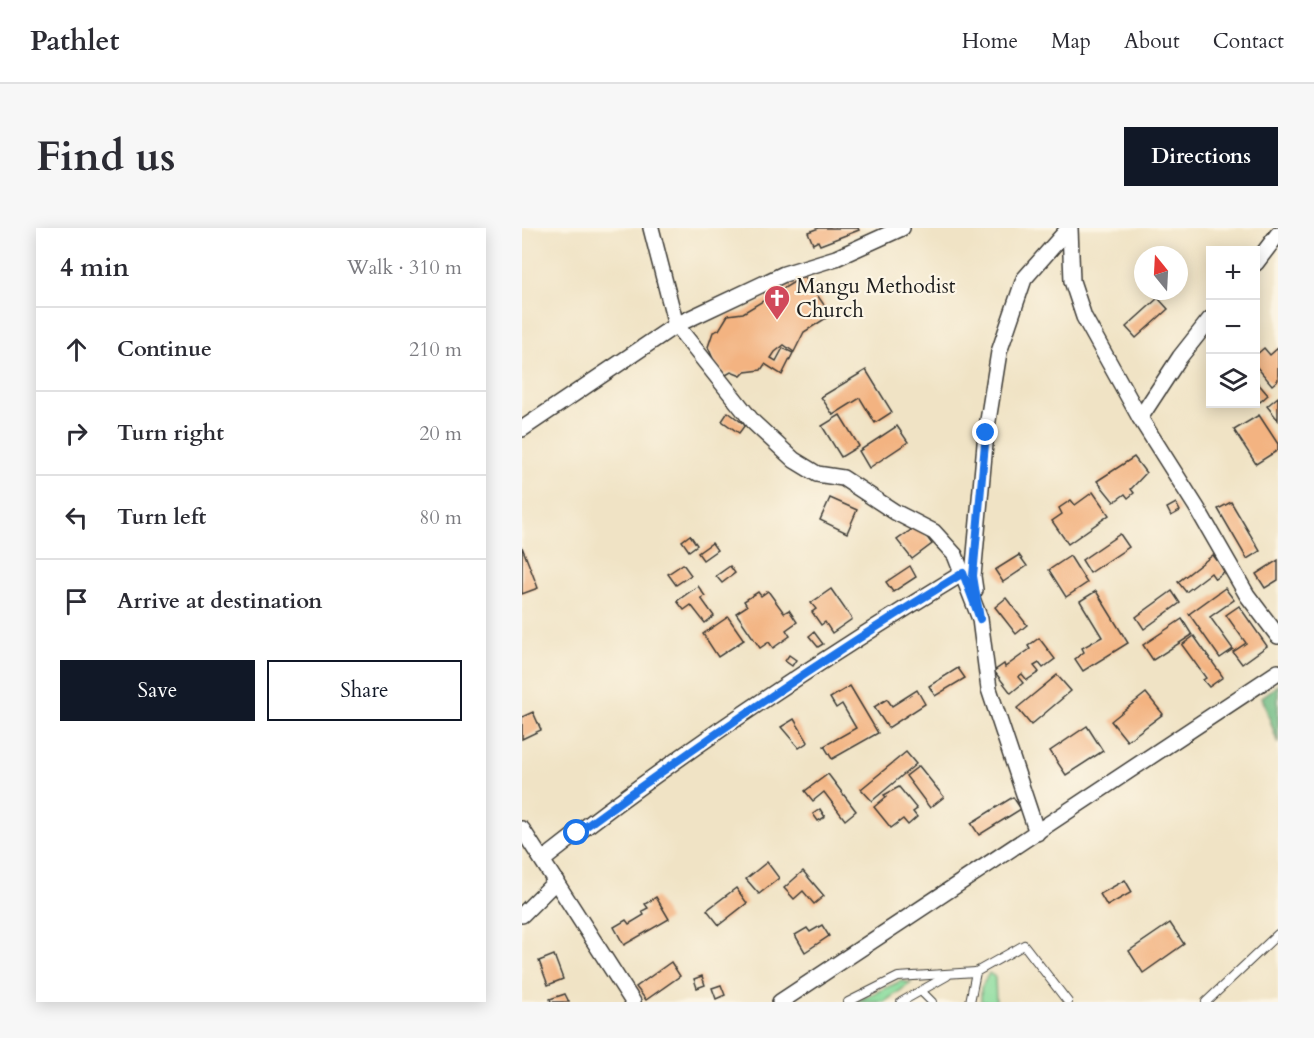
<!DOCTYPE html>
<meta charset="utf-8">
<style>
:root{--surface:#fff;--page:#f7f7f7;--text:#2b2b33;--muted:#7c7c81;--line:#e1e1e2;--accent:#111827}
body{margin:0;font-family:Cardo,serif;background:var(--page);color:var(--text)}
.controls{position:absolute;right:18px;top:18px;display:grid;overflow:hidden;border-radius:0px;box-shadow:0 3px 15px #0003}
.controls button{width:54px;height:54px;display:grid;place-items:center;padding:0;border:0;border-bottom:2px solid var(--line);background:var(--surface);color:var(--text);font:30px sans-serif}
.compass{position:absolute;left:612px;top:18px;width:54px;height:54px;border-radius:50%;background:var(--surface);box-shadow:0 3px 15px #0003;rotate:342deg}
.stop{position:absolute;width:18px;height:18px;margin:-14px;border:4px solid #1a73e8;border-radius:50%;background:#fff}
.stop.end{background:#1a73e8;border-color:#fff;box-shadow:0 2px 6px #0008}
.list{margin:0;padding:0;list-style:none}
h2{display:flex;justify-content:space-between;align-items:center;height:78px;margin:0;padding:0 24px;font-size:26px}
h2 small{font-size:20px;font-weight:400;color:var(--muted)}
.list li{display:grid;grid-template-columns:39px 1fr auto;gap:18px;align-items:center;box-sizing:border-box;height:84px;padding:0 24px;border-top:2px solid var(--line)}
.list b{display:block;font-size:22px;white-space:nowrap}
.list em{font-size:20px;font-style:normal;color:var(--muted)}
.actions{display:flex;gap:12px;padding:18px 24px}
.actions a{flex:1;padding:14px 0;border:2px solid var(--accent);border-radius:0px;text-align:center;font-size:21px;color:var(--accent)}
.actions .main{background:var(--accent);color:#fff}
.icon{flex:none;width:33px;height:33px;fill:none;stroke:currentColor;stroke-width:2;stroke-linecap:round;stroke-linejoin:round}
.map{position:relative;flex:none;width:756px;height:774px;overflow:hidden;border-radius:0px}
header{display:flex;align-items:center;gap:36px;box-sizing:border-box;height:84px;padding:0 30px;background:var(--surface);border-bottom:2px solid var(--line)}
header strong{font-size:28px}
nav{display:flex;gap:33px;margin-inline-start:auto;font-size:21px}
.intro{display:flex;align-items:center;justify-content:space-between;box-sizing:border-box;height:144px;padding:0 36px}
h1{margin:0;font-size:42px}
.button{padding:15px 27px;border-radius:0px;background:var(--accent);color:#fff;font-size:21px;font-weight:700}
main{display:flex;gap:36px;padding:0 36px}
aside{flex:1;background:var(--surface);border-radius:0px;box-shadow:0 3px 15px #0003}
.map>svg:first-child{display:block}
.green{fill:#8adc9d;stroke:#537c5c;stroke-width:1.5}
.forest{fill:#6fbc84;stroke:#466c50;stroke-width:1.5}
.building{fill:#f3b381}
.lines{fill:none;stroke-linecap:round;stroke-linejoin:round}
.lane-casing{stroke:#3c3a35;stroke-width:10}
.street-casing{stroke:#3c3a35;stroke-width:18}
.lane{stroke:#fff;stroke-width:8}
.street{stroke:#fff;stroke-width:15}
.route{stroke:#1a73e8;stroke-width:8}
.labels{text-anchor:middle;stroke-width:4.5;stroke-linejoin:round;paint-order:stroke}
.poi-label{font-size:21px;fill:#1c1c1c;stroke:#fcf5e5;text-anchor:start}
</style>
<header>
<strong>Pathlet</strong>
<nav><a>Home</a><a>Map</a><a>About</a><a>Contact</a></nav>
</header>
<div class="intro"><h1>Find us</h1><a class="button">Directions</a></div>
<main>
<aside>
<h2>4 min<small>Walk · 310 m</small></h2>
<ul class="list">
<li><svg class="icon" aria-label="ahead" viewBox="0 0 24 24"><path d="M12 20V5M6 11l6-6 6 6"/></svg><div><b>Continue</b></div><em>210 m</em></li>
<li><svg class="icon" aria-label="right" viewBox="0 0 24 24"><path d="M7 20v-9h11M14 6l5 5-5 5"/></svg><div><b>Turn right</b></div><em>20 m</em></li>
<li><svg class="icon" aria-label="left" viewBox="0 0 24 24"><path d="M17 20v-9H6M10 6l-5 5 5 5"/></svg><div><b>Turn left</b></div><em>80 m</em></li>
<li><svg class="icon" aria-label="arrive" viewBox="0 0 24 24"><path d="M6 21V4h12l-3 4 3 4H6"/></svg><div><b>Arrive at destination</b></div></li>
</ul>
<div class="actions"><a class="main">Save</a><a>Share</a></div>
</aside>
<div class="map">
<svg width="756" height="774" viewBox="0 0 756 774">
<rect width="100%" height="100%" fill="#fcf5e5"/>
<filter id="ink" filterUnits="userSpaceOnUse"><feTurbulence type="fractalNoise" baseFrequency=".0167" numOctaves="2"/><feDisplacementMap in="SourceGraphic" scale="12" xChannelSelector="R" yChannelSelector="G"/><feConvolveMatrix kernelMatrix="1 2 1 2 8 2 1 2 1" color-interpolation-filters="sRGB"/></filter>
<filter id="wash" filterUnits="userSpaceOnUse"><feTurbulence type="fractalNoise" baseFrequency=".008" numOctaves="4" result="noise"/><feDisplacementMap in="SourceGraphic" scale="24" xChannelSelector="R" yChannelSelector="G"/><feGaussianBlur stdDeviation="1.35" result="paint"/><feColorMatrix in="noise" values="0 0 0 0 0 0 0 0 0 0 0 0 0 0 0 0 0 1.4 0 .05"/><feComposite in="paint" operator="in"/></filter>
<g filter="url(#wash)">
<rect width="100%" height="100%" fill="#f0e3c5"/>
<!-- green -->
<g class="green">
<polygon points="467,745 473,749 474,774 459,774 459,760"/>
<polygon points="379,753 389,755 362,774 333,774"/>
</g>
<!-- forest -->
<polygon class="forest" points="756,457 756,516 740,469"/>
<g id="blocks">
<!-- building -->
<g class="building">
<polygon points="297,0 336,0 337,2 298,17 296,13 291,16 286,4"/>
<polygon points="282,48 309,87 282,104 272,124 262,117 253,124 249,130 254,133 261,120 271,125 260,147 243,136 239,142 223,144 219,148 209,144 204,147 192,133 186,119 191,104 197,102 206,87 221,85"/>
<polygon points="636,70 646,81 614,110 604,99"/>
<polygon points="742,120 748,127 756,120 756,152 750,157 734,138 734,127"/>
<polygon points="344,142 370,184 353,195 338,170 311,187 299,169"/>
<polygon points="734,153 746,167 738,174 734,169"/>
<polygon points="756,169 756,192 745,178"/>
<polygon points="206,184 223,197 217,205 200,193"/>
<polygon points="318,187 337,218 319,229 300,198"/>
<polygon points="737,187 756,216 756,222 734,236 712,202"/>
<polygon points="375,198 386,214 347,240 337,223"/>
<polygon points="612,229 624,245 609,261 612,265 606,270 603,266 592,274 575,253"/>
<polygon points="571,264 587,287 546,316 530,293 540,286 537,280 549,272 553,277"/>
<polygon points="308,270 335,282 325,305 298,292"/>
<polygon points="709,274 738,323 725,331 696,281"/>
<polygon points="654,275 658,283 649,288 645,280"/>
<polygon points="396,297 410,316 390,331 375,312"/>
<polygon points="598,306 607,319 568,345 560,332"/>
<polygon points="168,307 175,317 167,323 160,313"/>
<polygon points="190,315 195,322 181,332 176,325"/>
<polygon points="0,319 16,360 0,366"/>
<polygon points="497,327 505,338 481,354 473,342"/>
<polygon points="691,327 703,343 693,351 689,345 664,364 656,354"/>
<polygon points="548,328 565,355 544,369 527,342"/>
<polygon points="756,332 756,352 743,360 734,346"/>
<polygon points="161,336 169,347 154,357 146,346"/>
<polygon points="208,338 213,345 200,355 194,348"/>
<polygon points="388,338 394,349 371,364 364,354"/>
<polygon points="176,358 183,368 179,370 192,388 183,395 169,377 162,382 155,373"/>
<polygon points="703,360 712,372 688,389 711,421 698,430 667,386"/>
<polygon points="309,361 330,391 310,405 303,394 299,397 290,384 294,381 289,375"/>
<polygon points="246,363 262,385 267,382 275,394 264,402 268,408 251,420 247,414 238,420 214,385 225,378 222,373 236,364 239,368"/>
<polygon points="574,363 606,415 561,443 553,431 562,424 560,420 580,409 558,373"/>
<polygon points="650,363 658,375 622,401 614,389"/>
<polygon points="484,370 505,397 494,406 473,379"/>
<polygon points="717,378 745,418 720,436 711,424 724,415 704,387"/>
<polygon points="206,389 222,412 196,429 181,406"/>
<polygon points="660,391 670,407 631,432 621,417"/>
<polygon points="292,404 301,416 296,419 287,408"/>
<polygon points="672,408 701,449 687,459 681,452 684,450 660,417"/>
<polygon points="517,410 533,431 521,440 517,435 512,438 517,444 505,452 500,446 496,449 501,455 489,465 472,443 482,436 483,439 508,421 506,418"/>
<polygon points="267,427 274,432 270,438 263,433"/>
<polygon points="436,440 443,450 413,468 407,458"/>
<polygon points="535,447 549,463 509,497 495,480"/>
<polygon points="328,458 356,505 310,531 302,518 334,500 320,476 314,480 308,470"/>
<polygon points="395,462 403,476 366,500 352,479 365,471 370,478"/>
<polygon points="624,465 641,486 605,513 589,493"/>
<polygon points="11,484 19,502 0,511 0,489"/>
<polygon points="272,491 286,514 277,520 259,499"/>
<polygon points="565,498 581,523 544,547 528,523"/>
<polygon points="384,524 394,536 350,573 339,561"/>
<polygon points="397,538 422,569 408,580 384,548"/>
<polygon points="306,546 334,583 323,592 302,564 291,573 283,563"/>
<polygon points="377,559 395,581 391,584 395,589 386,597 381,591 369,600 352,579 364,569 362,567"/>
<polygon points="491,569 499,581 457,607 449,595"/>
<polygon points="298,581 303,589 296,593 291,586"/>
<polygon points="245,634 257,650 237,666 224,651"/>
<polygon points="281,643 302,668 292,676 281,663 272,671 262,660"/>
<polygon points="603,652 610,664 585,678 578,666"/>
<polygon points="214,660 225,675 197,697 185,682"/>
<polygon points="134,669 147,691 102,717 92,699 104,692 107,696 122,687 120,683 126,680 123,676"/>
<polygon points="648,695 662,716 621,745 607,723"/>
<polygon points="300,697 307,708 283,724 273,707 285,700 288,704"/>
<polygon points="32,727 41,751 26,757 17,733"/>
<polygon points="149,734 158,748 124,772 114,759"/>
<polygon points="180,748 183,757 175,760 172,751"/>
<polygon points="199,757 203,767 194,771 190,760"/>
<polygon points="43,766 47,774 29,774 28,771"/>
</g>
</g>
</g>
<g filter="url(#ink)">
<use href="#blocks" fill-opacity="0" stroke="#3c3a35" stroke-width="1.5"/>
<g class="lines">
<!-- lane casing -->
<g class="lane-casing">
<g id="lane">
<polyline points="399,763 410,774"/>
<polyline points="326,774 376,749 454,744"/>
<polyline points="379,774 425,748"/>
<polyline points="448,774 454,744 502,717 546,774"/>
<polyline points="684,774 756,706"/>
</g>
</g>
<!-- street casing -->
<g class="street-casing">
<g id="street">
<polyline points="129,0 154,97 231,194 272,232 295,246 321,250 373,284 412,304 433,327 458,391 467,461 515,605"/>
<polyline points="548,0 550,53 562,89 618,190 675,280 725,367 756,408"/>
<polyline points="734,35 756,6"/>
<polyline points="618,190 658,129 688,91"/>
<polyline points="0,201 154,97 262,46 314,30 380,0"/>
<polyline points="453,362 451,348 464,205 477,124 502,51 547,0"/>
<polyline points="0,601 111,774"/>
<path d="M21 632C154 527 296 433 441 345"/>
<polyline points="0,687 34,653"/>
<polyline points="258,774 756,444"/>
</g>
</g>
<!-- lane -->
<use href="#lane" class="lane"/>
<!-- street -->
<use href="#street" class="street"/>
</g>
</g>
<g class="lines" filter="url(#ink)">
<!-- route -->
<path class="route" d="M55 605C180 513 308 426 441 345L458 391 451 348 464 205"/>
</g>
<!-- icons -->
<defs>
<g id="church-pin" transform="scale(1.35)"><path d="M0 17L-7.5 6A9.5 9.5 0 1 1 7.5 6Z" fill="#d1495b" stroke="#fcf5e5"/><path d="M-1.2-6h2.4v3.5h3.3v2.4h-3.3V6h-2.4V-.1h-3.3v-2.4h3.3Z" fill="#fff"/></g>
</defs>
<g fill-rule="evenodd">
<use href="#church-pin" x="255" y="70"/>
</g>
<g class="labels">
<!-- poi labels -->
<g class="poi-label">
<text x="274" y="65">Mangu Methodist<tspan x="274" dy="24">Church</tspan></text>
</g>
</g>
</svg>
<div class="controls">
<button>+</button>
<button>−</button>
<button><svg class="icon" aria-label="layers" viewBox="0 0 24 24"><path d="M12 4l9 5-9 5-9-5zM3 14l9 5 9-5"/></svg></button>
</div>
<svg class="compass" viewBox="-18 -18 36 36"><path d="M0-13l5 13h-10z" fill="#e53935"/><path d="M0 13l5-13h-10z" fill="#7c7c81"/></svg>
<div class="stop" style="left:55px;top:605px"></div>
<div class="stop end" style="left:464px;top:205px"></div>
</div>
</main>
